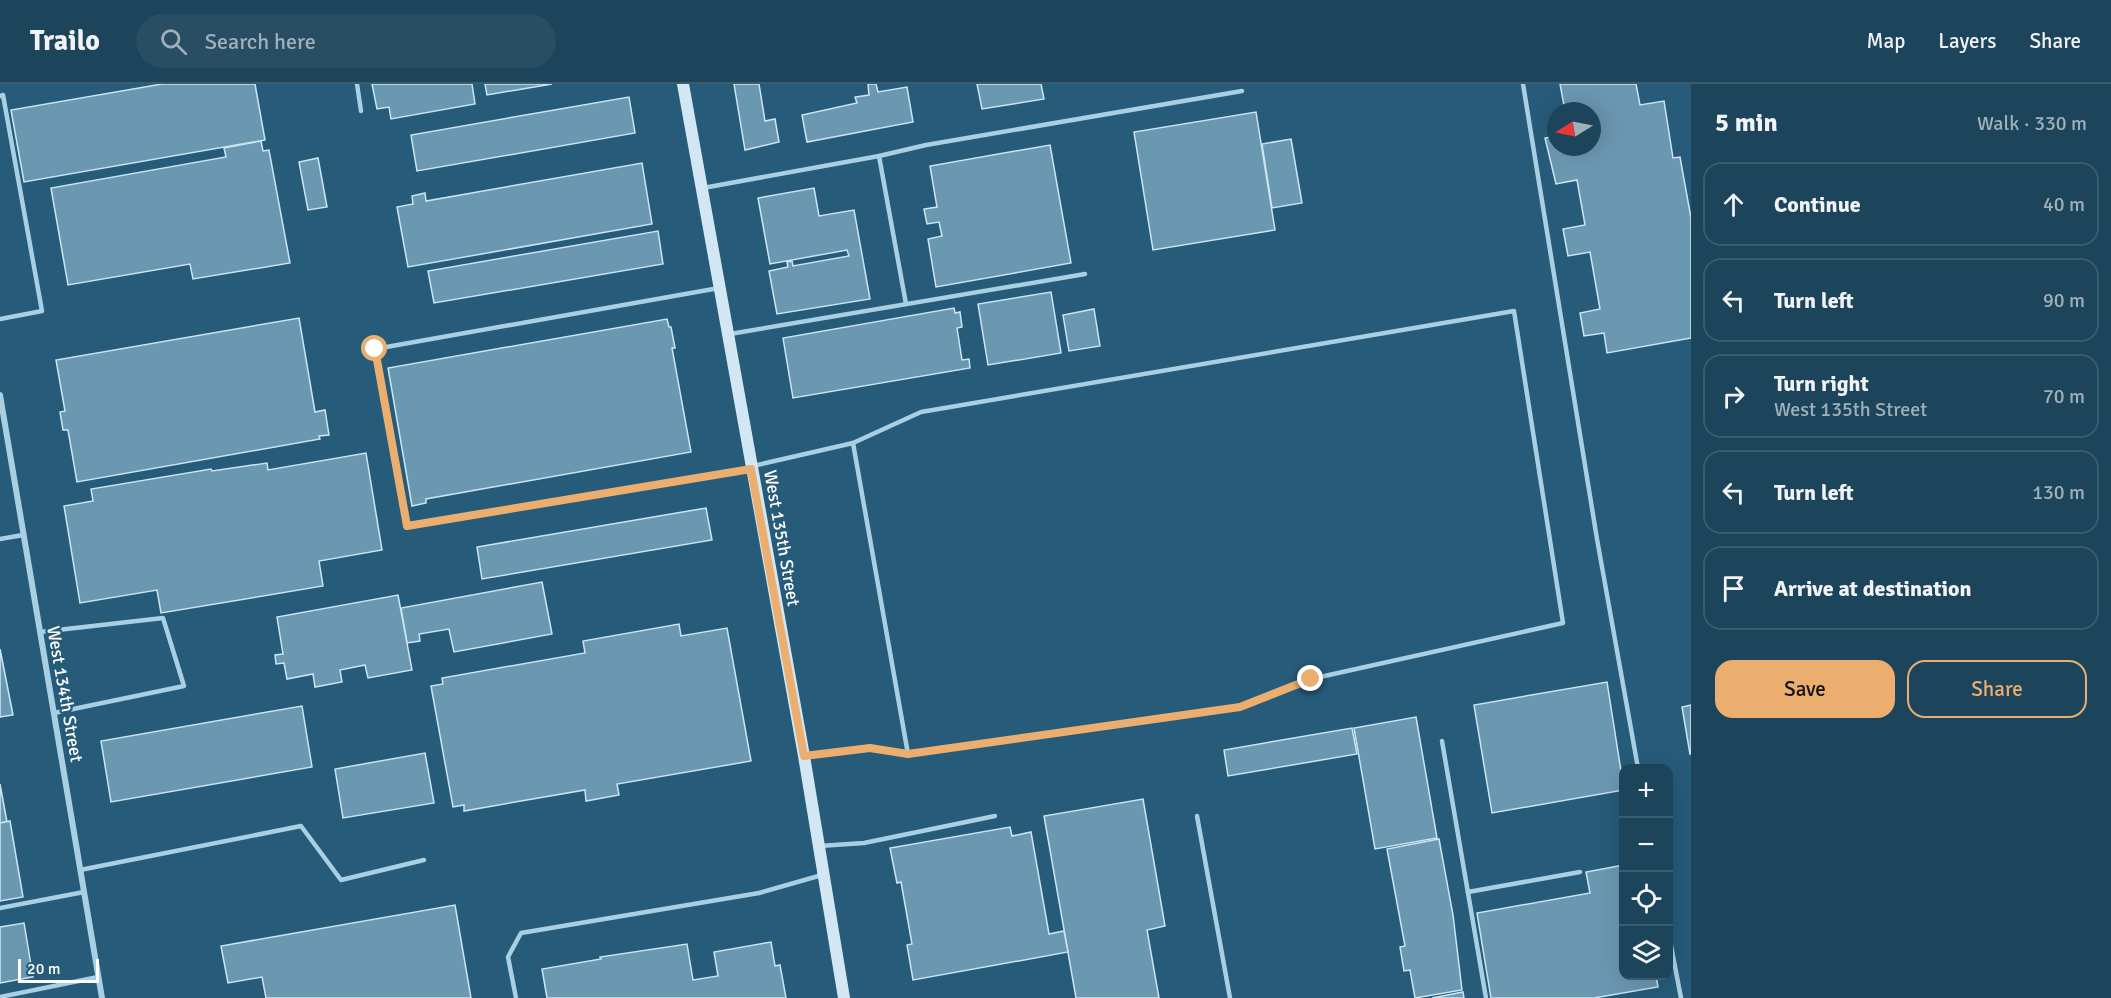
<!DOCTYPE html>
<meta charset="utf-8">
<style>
:root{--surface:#1c445b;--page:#294e64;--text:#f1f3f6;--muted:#a0b0bb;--line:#3a5c71;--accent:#ebae6f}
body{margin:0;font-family:Signika,sans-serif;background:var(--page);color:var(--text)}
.controls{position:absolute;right:18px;bottom:18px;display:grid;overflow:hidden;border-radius:12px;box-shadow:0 6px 24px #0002}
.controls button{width:54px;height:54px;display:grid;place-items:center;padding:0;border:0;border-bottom:2px solid var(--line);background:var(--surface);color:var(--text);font:30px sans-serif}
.compass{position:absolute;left:1547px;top:18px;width:54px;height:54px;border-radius:50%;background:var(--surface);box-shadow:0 6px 24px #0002;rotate:260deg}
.scale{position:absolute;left:18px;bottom:15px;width:81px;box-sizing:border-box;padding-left:6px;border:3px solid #fff;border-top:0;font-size:16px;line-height:21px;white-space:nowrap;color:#fff;-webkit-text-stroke:4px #265b79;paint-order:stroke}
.stop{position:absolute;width:18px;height:18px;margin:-14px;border:4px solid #ebae6f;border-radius:50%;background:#fff}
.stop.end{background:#ebae6f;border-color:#fff;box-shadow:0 2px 6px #0008}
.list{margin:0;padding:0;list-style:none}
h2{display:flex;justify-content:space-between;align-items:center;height:78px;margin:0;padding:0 24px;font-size:26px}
h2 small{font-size:20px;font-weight:400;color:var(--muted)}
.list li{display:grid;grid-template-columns:39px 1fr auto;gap:18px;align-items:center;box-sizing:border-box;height:84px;margin:0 12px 12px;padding:0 12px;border:2px solid var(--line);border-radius:18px}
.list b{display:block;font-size:22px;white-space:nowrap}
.list p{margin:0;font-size:20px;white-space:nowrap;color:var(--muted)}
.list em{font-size:20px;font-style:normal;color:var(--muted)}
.actions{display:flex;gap:12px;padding:18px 24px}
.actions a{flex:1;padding:14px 0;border:2px solid var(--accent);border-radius:18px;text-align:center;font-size:21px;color:var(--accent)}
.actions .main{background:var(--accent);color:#111}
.icon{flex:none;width:33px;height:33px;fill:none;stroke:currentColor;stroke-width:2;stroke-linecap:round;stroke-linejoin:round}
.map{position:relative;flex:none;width:1691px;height:914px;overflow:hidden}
header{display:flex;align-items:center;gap:36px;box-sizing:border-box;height:84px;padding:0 30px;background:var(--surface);border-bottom:2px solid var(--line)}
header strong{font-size:28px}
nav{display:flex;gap:33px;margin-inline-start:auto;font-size:21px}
.search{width:420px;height:54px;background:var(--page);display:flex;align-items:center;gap:15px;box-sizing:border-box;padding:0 21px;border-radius:33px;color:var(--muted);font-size:22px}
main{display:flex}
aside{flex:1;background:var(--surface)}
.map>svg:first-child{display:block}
.building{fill:#6b98b1;stroke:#cbe5f3;stroke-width:1.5}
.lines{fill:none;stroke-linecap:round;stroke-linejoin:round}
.lane{stroke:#a9cfe3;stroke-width:4.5}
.street{stroke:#a9cfe3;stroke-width:6}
.secondary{stroke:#d2e7f3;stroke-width:12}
.route{stroke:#ebae6f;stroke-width:8}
.labels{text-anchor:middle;stroke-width:4.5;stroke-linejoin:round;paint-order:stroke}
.street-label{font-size:18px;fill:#fff;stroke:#265b79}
</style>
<header>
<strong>Trailo</strong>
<div class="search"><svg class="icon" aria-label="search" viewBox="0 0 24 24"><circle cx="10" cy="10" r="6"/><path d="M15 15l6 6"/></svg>Search here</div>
<nav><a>Map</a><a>Layers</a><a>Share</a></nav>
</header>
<main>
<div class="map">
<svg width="1691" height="914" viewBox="0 0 1691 914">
<rect width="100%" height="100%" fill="#265b79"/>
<!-- building -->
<g class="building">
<polygon points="162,0 255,0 265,56 24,98 11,26"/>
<polygon points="372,0 472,0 475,20 391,35 389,23 377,25"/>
<polygon points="485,0 552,0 487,11"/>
<polygon points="734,0 759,0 765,37 775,35 779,58 745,66"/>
<polygon points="868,0 876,0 878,8 907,3 913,38 807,58 802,31 857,19 855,13 869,11"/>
<polygon points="977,0 1041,0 1044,15 982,25"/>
<polygon points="1560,0 1636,0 1640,21 1664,17 1673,74 1680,73 1691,134 1691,254 1607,269 1604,249 1584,252 1580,229 1600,225 1590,168 1568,172 1563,145 1585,141 1577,96 1556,100 1545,54 1556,52 1556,63 1592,63 1592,27 1565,27"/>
<polygon points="629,13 635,49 417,87 411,51"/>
<polygon points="1256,28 1275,146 1153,166 1134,48"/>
<polygon points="1291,55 1302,119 1272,124 1262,60"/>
<polygon points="261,57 263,67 269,66 290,179 193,195 190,180 68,201 51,104 226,73 224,64"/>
<polygon points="1050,61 1071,179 936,203 928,155 942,152 939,138 927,140 924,125 937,123 930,82"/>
<polygon points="318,74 327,123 308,126 299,78"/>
<polygon points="642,79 652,140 408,183 397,123 413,120 412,112 425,109 426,117"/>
<polygon points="814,104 819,132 854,126 870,215 777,230 769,187 788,183 787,178 792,177 793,182 849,172 847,166 770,180 758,114"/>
<polygon points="658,147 663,180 434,219 428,187"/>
<polygon points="1051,208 1061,269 988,281 978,220"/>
<polygon points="954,224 955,229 960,228 962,243 957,244 962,276 969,275 970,284 793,314 783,254"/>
<polygon points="1094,225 1100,262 1069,267 1063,231"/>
<polygon points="299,234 315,328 325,326 329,351 319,352 320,355 77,398 68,346 63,346 60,328 65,327 56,276"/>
<polygon points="667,235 669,243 671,243 675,264 672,264 691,368 426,415 426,419 412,422 388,284"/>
<polygon points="366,369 382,466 319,477 323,502 161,529 157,506 80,519 64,422 93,417 91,405 211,385 212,387 267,379 268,386"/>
<polygon points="706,424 712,456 482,495 477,463"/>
<polygon points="542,498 552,550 454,568 449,545 419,550 420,557 407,559 401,524"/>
<polygon points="398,511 412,586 368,594 365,581 340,586 342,598 315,603 313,590 287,595 284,579 276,580 275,571 283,570 277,533"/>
<polygon points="679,540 681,552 727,544 751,677 617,700 619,711 586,717 585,706 464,727 464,721 453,723 431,602 443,600 442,594 585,569 583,557"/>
<polygon points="0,565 13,631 0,633"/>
<polygon points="1607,598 1624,706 1492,729 1474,621"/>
<polygon points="1691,621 1691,670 1690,670 1682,623"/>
<polygon points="302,622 312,683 111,718 101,657"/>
<polygon points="1416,633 1437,754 1375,765 1354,644"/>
<polygon points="1352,644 1357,670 1228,692 1224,666"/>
<polygon points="425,669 434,719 343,734 335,685"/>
<polygon points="0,700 7,738 0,739"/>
<polygon points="1143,715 1165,842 1147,846 1159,914 1076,914 1044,732"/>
<polygon points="10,737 23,813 0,817 0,739"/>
<polygon points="1010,743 1012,752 1031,748 1049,850 1064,847 1068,868 913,896 907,861 912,860 901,798 897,799 890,764"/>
<polygon points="1439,755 1453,831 1462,906 1415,914 1410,886 1404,887 1400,863 1405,862 1387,765"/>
<polygon points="1624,781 1624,892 1656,892 1658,903 1594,914 1491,914 1477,829 1590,809 1586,788"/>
<polygon points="455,821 471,914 266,914 262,893 228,899 221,862"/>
<polygon points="24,839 33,893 0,899 0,843"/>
<polygon points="771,858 775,882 780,881 786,914 547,914 542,885 601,875 600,873 687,860 693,896 718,892 714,868"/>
<polygon points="1463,908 1464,914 1432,914"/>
</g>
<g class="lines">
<!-- lane -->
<g class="lane">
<polyline points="357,0 361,27"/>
<polyline points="1523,0 1597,455 1638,684"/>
<polyline points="0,12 3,11 42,227 0,235"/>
<polyline points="879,72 926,61 1242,7"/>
<polyline points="703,104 879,72 906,220"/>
<polyline points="719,204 375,265 407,442 751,385"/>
<polyline points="730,250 1085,190"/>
<polyline points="853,359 908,670"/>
<polyline points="753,382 853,359 921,328 1514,227 1563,539 1311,595 1240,623 908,670 870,664 804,672"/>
<polyline points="0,455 23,451"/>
<polyline points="40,548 163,534 184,602 54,629"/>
<polyline points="1442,657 1486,914"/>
<polyline points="1197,732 1230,914"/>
<polyline points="819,762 864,759 995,732"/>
<polyline points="80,786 301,742 341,796 424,776"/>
<polyline points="1468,808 1580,788"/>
<polyline points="0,824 84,808"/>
<polyline points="1668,846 1681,914"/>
<polyline points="0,913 98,893"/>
<polyline points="516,914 508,873 521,849 759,809 822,791"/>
</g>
<!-- street -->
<polyline class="street" points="0,311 102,914"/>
<!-- secondary -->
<polyline class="secondary" points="683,0 804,672 844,914"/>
</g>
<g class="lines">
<!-- route -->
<polyline class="route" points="375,265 407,442 751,385 804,672 870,664 908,670 1240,623 1311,595"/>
</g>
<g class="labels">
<!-- street labels -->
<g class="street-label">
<text transform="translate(782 454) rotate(80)" y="6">West 135th Street</text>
<text transform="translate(65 610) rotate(80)" y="6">West 134th Street</text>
</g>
</g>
</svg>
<div class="controls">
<button>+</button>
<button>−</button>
<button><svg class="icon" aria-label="locate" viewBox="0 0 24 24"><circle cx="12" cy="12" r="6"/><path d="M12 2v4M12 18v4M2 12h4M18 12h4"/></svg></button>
<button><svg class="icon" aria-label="layers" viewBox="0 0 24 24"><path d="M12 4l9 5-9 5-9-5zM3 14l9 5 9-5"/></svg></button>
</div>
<svg class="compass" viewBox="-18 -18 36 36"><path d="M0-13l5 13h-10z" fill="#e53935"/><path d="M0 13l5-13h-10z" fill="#a0b0bb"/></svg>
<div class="scale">20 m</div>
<div class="stop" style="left:375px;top:265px"></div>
<div class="stop end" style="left:1311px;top:595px"></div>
</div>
<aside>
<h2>5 min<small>Walk · 330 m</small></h2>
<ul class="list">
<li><svg class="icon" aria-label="ahead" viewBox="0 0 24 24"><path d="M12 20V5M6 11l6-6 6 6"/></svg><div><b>Continue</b></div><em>40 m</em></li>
<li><svg class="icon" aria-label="left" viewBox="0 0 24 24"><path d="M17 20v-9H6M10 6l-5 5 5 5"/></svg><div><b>Turn left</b></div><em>90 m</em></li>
<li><svg class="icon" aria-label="right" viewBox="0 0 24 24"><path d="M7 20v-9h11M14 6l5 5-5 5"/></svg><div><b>Turn right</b><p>West 135th Street</p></div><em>70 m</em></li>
<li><svg class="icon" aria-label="left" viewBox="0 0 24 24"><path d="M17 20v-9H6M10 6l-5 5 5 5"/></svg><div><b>Turn left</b></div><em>130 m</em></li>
<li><svg class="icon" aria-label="arrive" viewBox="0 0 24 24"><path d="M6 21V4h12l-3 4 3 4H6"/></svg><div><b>Arrive at destination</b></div></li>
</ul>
<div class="actions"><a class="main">Save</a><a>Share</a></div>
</aside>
</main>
